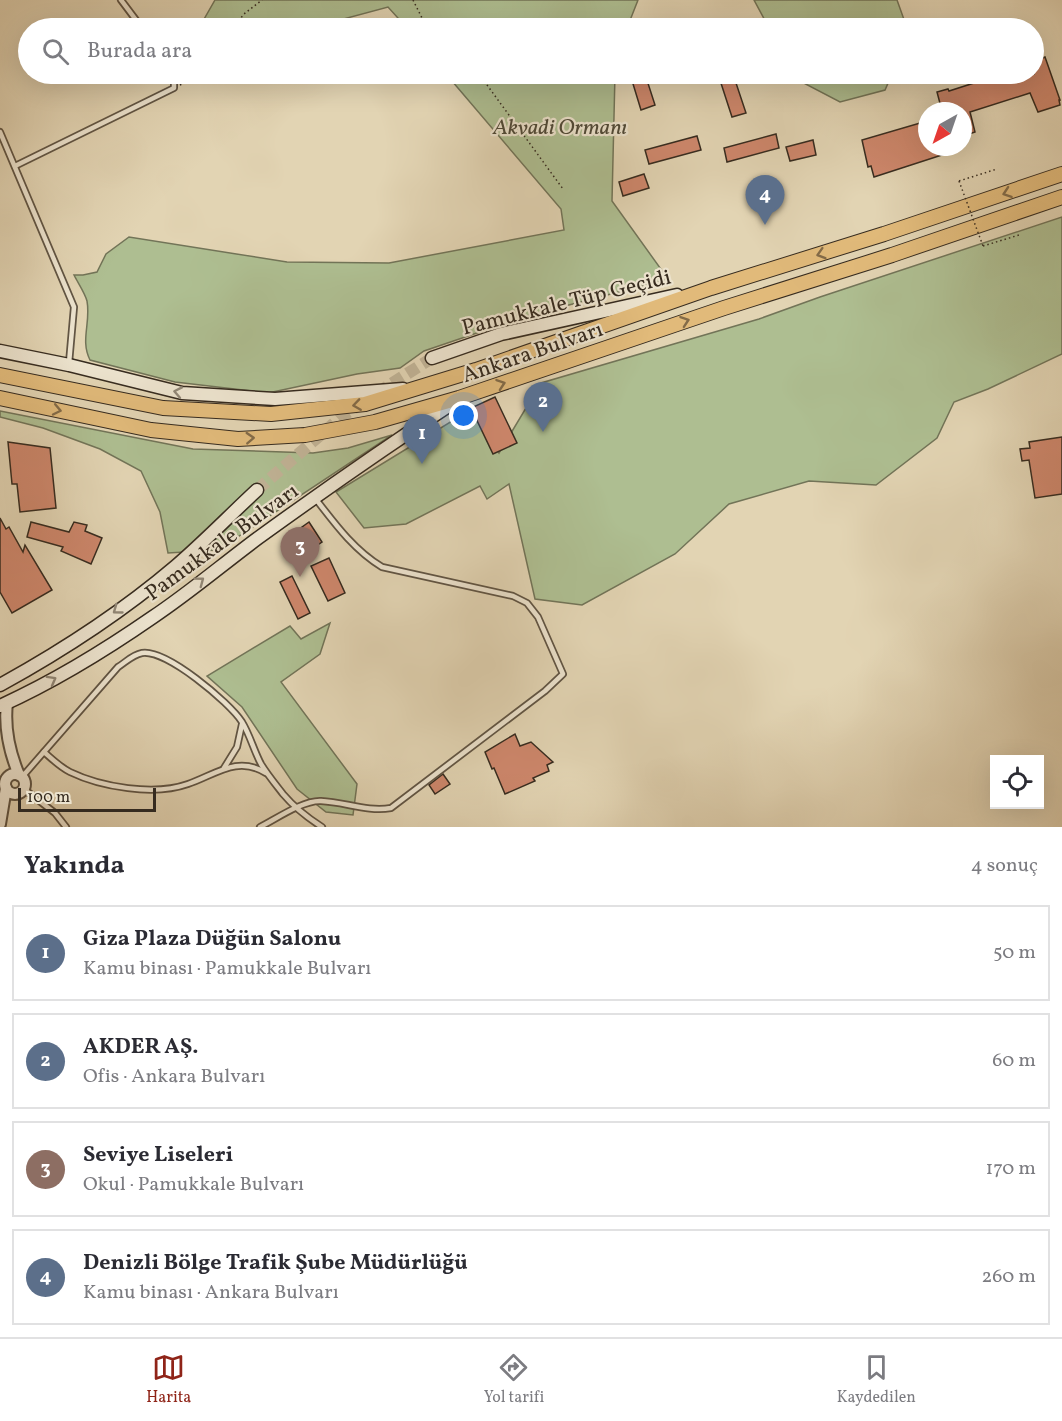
<!DOCTYPE html>
<html lang="tr">
<meta charset="utf-8">
<style>
:root{--surface:#fff;--page:#f2f2f3;--text:#2b2b33;--muted:#7c7c81;--line:#e1e1e2;--accent:#8f2418}
body{margin:0;font-family:Vollkorn,serif;background:var(--page);color:var(--text)}
.controls{position:absolute;right:18px;bottom:18px;display:grid;overflow:hidden;border-radius:0px;box-shadow:0 6px 24px #0002}
.controls button{width:54px;height:54px;display:grid;place-items:center;padding:0;border:0;border-bottom:2px solid var(--line);background:var(--surface);color:var(--text);font:30px sans-serif}
.compass{position:absolute;left:918px;top:102px;width:54px;height:54px;border-radius:50%;background:var(--surface);box-shadow:0 6px 24px #0002;rotate:220deg}
.scale{position:absolute;left:18px;bottom:15px;width:138px;box-sizing:border-box;padding-left:6px;border:3px solid #362b1f;border-top:0;font-size:16px;line-height:21px;white-space:nowrap;color:#362b1f;-webkit-text-stroke:4px #ece3ce;paint-order:stroke}
.you{position:absolute;left:464px;top:416px;width:21px;height:21px;margin:-15px;border:4px solid #fff;border-radius:50%;background:#1a73e8;box-shadow:0 0 0 9px #1a73e833}
.badge{display:grid;place-items:center;width:39px;height:39px;border-radius:50%;background:var(--accent);color:#fff;font-size:20px;font-weight:700}
.pin{position:absolute;translate:-50% -50px;filter:drop-shadow(0 2px 3px #0008)}
.pin::after{content:'';position:absolute;top:32px;width:21px;height:18px;background:inherit;clip-path:polygon(0 0,100% 0,50% 100%)}
.list{margin:0;padding:0;list-style:none}
h2{display:flex;justify-content:space-between;align-items:center;height:78px;margin:0;padding:0 24px;font-size:26px}
h2 small{font-size:20px;font-weight:400;color:var(--muted)}
.list li{display:grid;grid-template-columns:39px 1fr auto;gap:18px;align-items:center;box-sizing:border-box;height:96px;margin:0 12px 12px;padding:0 12px;border:2px solid var(--line);border-radius:0px}
.list b{display:block;font-size:22px;white-space:nowrap}
.list p{margin:0;font-size:20px;white-space:nowrap;color:var(--muted)}
.list em{font-size:20px;font-style:normal;color:var(--muted)}
.icon{flex:none;width:33px;height:33px;fill:none;stroke:currentColor;stroke-width:2;stroke-linecap:round;stroke-linejoin:round}
.map{position:relative;flex:none;width:1062px;height:827px;overflow:hidden}
.search{position:absolute;background:var(--surface);box-shadow:0 6px 24px #0002;left:18px;right:18px;top:18px;height:66px;display:flex;align-items:center;gap:15px;box-sizing:border-box;padding:0 21px;border-radius:33px;color:var(--muted);font-size:22px}
.sheet{height:510px;background:var(--surface)}
nav{display:flex;justify-content:space-around;align-items:center;box-sizing:border-box;height:84px;border-top:2px solid var(--line);background:var(--surface);font-size:16px;color:var(--muted)}
nav a{display:grid;justify-items:center;gap:3px}
nav .on{color:var(--accent)}
.map>svg:first-child{display:block}
.green{fill:#aebe91;stroke:#727458;stroke-width:1.5}
.building{fill:#ce876c;stroke:#362b1f;stroke-width:1.5}
.lines{fill:none;stroke-linecap:round;stroke-linejoin:round}
.secondary-tunnel{stroke:#c0b295;stroke-width:12;stroke-dasharray:12 6;stroke-linecap:butt}
.service-casing{stroke:#615544;stroke-width:8}
.tertiary-casing{stroke:#615544;stroke-width:14}
.secondary-casing{stroke:#362b1f;stroke-width:15}
.primary-casing{stroke:#362b1f;stroke-width:16}
.path{stroke:#362b1f;stroke-width:1.5;stroke-dasharray:1.5 3;stroke-linecap:butt}
.service{stroke:#ece3ce;stroke-width:4.5}
.tertiary{stroke:#ece3ce;stroke-width:10}
.secondary{stroke:#ece3ce;stroke-width:12}
.primary{stroke:#e1ba7a;stroke-width:14}
.path-bridge{stroke:#362b1f;stroke-width:1.5;stroke-dasharray:1.5 3;stroke-linecap:butt}
.oneway{stroke:#836b48}
.oneway2{stroke:#918776}
.labels{text-anchor:middle;stroke-width:4.5;stroke-linejoin:round;paint-order:stroke}
.park-label{font-size:22px;font-style:italic;fill:#4e4836;stroke:#ece3ce}
.street-label{font-size:22px;fill:#362b1f;stroke:#ece3ce}
</style>
<div class="map">
<svg width="1062" height="827" viewBox="0 0 1062 827">
<rect width="100%" height="100%" fill="#e2d4b3"/>
<filter id="stains"><feTurbulence type="fractalNoise" baseFrequency=".00333" numOctaves="4"/><feColorMatrix values="0 0 0 0 .2 0 0 0 0 .09 0 0 0 0 .02 0 0 0 .5 -.17"/></filter>
<radialGradient id="worn" r=".72"><stop offset=".6" stop-color="#630" stop-opacity="0"/><stop offset="1" stop-color="#630" stop-opacity=".3"/></radialGradient>
<!-- green -->
<g class="green">
<polygon points="215,0 638,0 627,28 407,28 388,7 310,28 199,28"/>
<polygon points="754,0 897,0 907,28 769,28"/>
<path d="M446 74H615L612 201 668 279 527 316 424 351 400 368 357 374 268 393 175 382 90 360C80 340 91 323 87 301 85 293 78 283 74 275H83L97 272 106 254 129 237 287 262 389 263 564 230 561 209Z"/>
<polygon points="792,74 892,74 885,90 840,102 794,78"/>
<polygon points="1062,217 1062,354 988,389 954,402 937,438 876,485 809,481 729,504 675,554 582,605 535,599 509,484 487,499 480,486 406,524 364,528 336,492 470,410 499,453 541,383 759,319 820,297"/>
<polygon points="0,411 193,449 313,453 348,448 392,435 218,550 168,553 160,512 141,471 100,449 43,428 0,417"/>
<polygon points="330,623 320,654 281,682 357,784 353,815 326,812 297,789 242,707 207,676 290,626 301,639"/>
</g>
<!-- building -->
<g class="building">
<polygon points="1045,57 1060,100 1059,100 1060,105 1038,112 1030,93 970,112 975,132 963,136 963,111 942,111 937,92 948,89 949,91 1002,74 1034,74 1034,61"/>
<polygon points="630,74 645,74 655,105 641,110"/>
<polygon points="718,74 733,74 746,113 732,117"/>
<polygon points="927,121 927,147 943,147 945,154 874,177 871,166 868,167 862,140"/>
<polygon points="776,134 779,148 727,162 724,148"/>
<polygon points="697,136 701,150 649,164 645,150"/>
<polygon points="813,140 816,155 790,161 786,147"/>
<polygon points="644,174 649,188 623,196 619,182"/>
<polygon points="495,397 517,443 493,454 471,408"/>
<polygon points="1062,437 1062,494 1035,498 1029,460 1022,461 1020,449 1030,448 1029,442"/>
<polygon points="8,442 50,448 56,508 20,512 17,484 12,484"/>
<polygon points="0,518 6,529 9,527 23,552 25,545 52,590 12,613 0,592"/>
<polygon points="31,522 69,532 74,522 87,525 85,531 102,538 91,564 61,551 63,547 27,537"/>
<polygon points="309,522 322,542 316,546 312,540 299,548 291,535"/>
<polygon points="329,558 345,593 328,601 311,566"/>
<polygon points="292,576 310,613 298,619 280,582"/>
<polygon points="515,734 520,746 531,742 553,762 547,765 549,771 533,778 535,781 505,794 494,768 492,769 485,752"/>
<polygon points="443,774 450,784 435,794 429,785"/>
</g>
<g class="lines">
<!-- secondary-tunnel -->
<g class="secondary-tunnel">
<polyline points="377,393 432,358"/>
<polyline points="257,490 340,418 360,404"/>
</g>
<!-- service casing -->
<g class="service-casing">
<g id="service">
<polyline points="121,0 142,28"/>
<polyline points="0,132 74,307 69,363"/>
<polyline points="15,166 174,88 174,74"/>
<path d="M44 752C52 759 60 767 70 772 101 787 154 796 188 784 215 775 237 755 266 773"/>
<polyline points="224,768 237,747 242,724"/>
<path d="M22 777 118 667C126 662 132 655 142 653 166 649 229 702 242 722 250 735 254 751 261 764 267 774 276 785 283 794 294 807 308 818 322 827"/>
<polyline points="24,789 55,813 66,827"/>
<path d="M260 827C276 819 303 800 321 801 345 802 367 812 391 808L545 691 563 674 538 617 527 603 513 596 382 567C354 550 335 524 315 498"/>
</g>
</g>
<!-- tertiary casing -->
<g class="tertiary-casing">
<g id="tertiary">
<path d="M7 703C4 729 9 751 19 775"/>
<circle cx="15" cy="784" r="10"/>
<polyline points="0,824 6,788"/>
</g>
</g>
<!-- secondary casing -->
<g class="secondary-casing">
<g id="secondary">
<polyline points="0,351 69,365 182,393 275,399 403,389"/>
<polyline points="432,358 501,334 677,295"/>
<path d="M0 685C62 651 122 612 176 566 204 542 230 515 257 490"/>
<path d="M0 706C53 682 104 651 153 617 189 593 223 564 258 538 323 491 389 445 456 401"/>
</g>
</g>
<!-- primary casing -->
<g class="primary-casing">
<g id="primary">
<polyline points="0,375 163,408 271,414 365,404 476,370 711,288 884,234 1062,174"/>
<polyline points="0,398 151,430 238,439 305,435 375,422 459,398 724,308 892,255 1062,197"/>
</g>
</g>
<!-- path -->
<g class="path">
<polyline points="413,0 427,28"/>
<polyline points="233,28 244,14 262,0"/>
<polyline points="479,74 563,189"/>
<polyline points="180,85 201,74"/>
<polyline points="959,181 997,169"/>
<polyline points="983,246 1019,235"/>
</g>
<!-- service -->
<use href="#service" class="service"/>
<!-- tertiary -->
<use href="#tertiary" class="tertiary"/>
<!-- secondary -->
<use href="#secondary" class="secondary"/>
<!-- primary -->
<use href="#primary" class="primary"/>
<!-- path-bridge -->
<polyline class="path-bridge" points="959,181 983,246"/>
</g>
<!-- one-way arrows -->
<defs><path id="oneway-chevron" d="M-2-3.5L2.5 0L-2 3.5" fill="none" stroke-width="1.6" stroke-linecap="round" stroke-linejoin="round" transform="scale(1.5)"/></defs>
<g class="oneway">
<use href="#oneway-chevron" transform="translate(1007 193) rotate(161)"/>
<use href="#oneway-chevron" transform="translate(821 254) rotate(163)"/>
<use href="#oneway-chevron" transform="translate(685 321) rotate(-19)"/>
<use href="#oneway-chevron" transform="translate(501 384) rotate(-19)"/>
<use href="#oneway-chevron" transform="translate(357 405) rotate(172)"/>
<use href="#oneway-chevron" transform="translate(57 410) rotate(12)"/>
<use href="#oneway-chevron" transform="translate(250 438) rotate(-3)"/>
</g>
<g class="oneway2">
<use href="#oneway-chevron" transform="translate(178 392) rotate(-169)"/>
<use href="#oneway-chevron" transform="translate(200 581) rotate(-37)"/>
<use href="#oneway-chevron" transform="translate(117 610) rotate(144)"/>
<use href="#oneway-chevron" transform="translate(52 680) rotate(-29)"/>
</g>
<g class="labels">
<!-- park labels -->
<g class="park-label">
<text x="560" y="134">Akvadi Ormanı</text>
</g>
<!-- street labels -->
<g class="street-label">
<text transform="translate(566 301) rotate(-14)" y="8">Pamukkale Tüp Geçidi</text>
<text transform="translate(532 351) rotate(-19)" y="8">Ankara Bulvarı</text>
<text transform="translate(221 541) rotate(-36)" y="8">Pamukkale Bulvarı</text>
</g>
</g>
<rect width="100%" height="100%" filter="url(#stains)"/>
<rect width="100%" height="100%" fill="url(#worn)"/>
</svg>
<div class="controls">
<button><svg class="icon" aria-label="locate" viewBox="0 0 24 24"><circle cx="12" cy="12" r="6"/><path d="M12 2v4M12 18v4M2 12h4M18 12h4"/></svg></button>
</div>
<svg class="compass" viewBox="-18 -18 36 36"><path d="M0-13l5 13h-10z" fill="#e53935"/><path d="M0 13l5-13h-10z" fill="#7c7c81"/></svg>
<div class="scale">100 m</div>
<div class="you"></div>
<div class="pin badge" style="left:422px;top:464px;background:#5c6f8a">1</div>
<div class="pin badge" style="left:543px;top:432px;background:#5c6f8a">2</div>
<div class="pin badge" style="left:300px;top:577px;background:#8d6e63">3</div>
<div class="pin badge" style="left:765px;top:225px;background:#5c6f8a">4</div>
<div class="search"><svg class="icon" aria-label="search" viewBox="0 0 24 24"><circle cx="10" cy="10" r="6"/><path d="M15 15l6 6"/></svg>Burada ara</div>
</div>
<section class="sheet">
<h2>Yakında<small>4 sonuç</small></h2>
<ul class="list">
<li><span class="badge" style="background:#5c6f8a">1</span><div><b>Giza Plaza Düğün Salonu</b><p>Kamu binası · Pamukkale Bulvarı</p></div><em>50 m</em></li>
<li><span class="badge" style="background:#5c6f8a">2</span><div><b>AKDER AŞ.</b><p>Ofis · Ankara Bulvarı</p></div><em>60 m</em></li>
<li><span class="badge" style="background:#8d6e63">3</span><div><b>Seviye Liseleri</b><p>Okul · Pamukkale Bulvarı</p></div><em>170 m</em></li>
<li><span class="badge" style="background:#5c6f8a">4</span><div><b>Denizli Bölge Trafik Şube Müdürlüğü</b><p>Kamu binası · Ankara Bulvarı</p></div><em>260 m</em></li>
</ul>
</section>
<nav>
<a class="on"><svg class="icon" aria-label="map" viewBox="0 0 24 24"><path d="M3 6l6-2 6 2 6-2v14l-6 2-6-2-6 2zM9 4v14M15 6v14"/></svg>Harita</a>
<a><svg class="icon" aria-label="directions" viewBox="0 0 24 24"><path d="M12 3l9 9-9 9-9-9zM9 14v-3h6M13 9l2 2-2 2"/></svg>Yol tarifi</a>
<a><svg class="icon" aria-label="saved" viewBox="0 0 24 24"><path d="M7 4h10v16l-5-4-5 4z"/></svg>Kaydedilen</a>
</nav>
